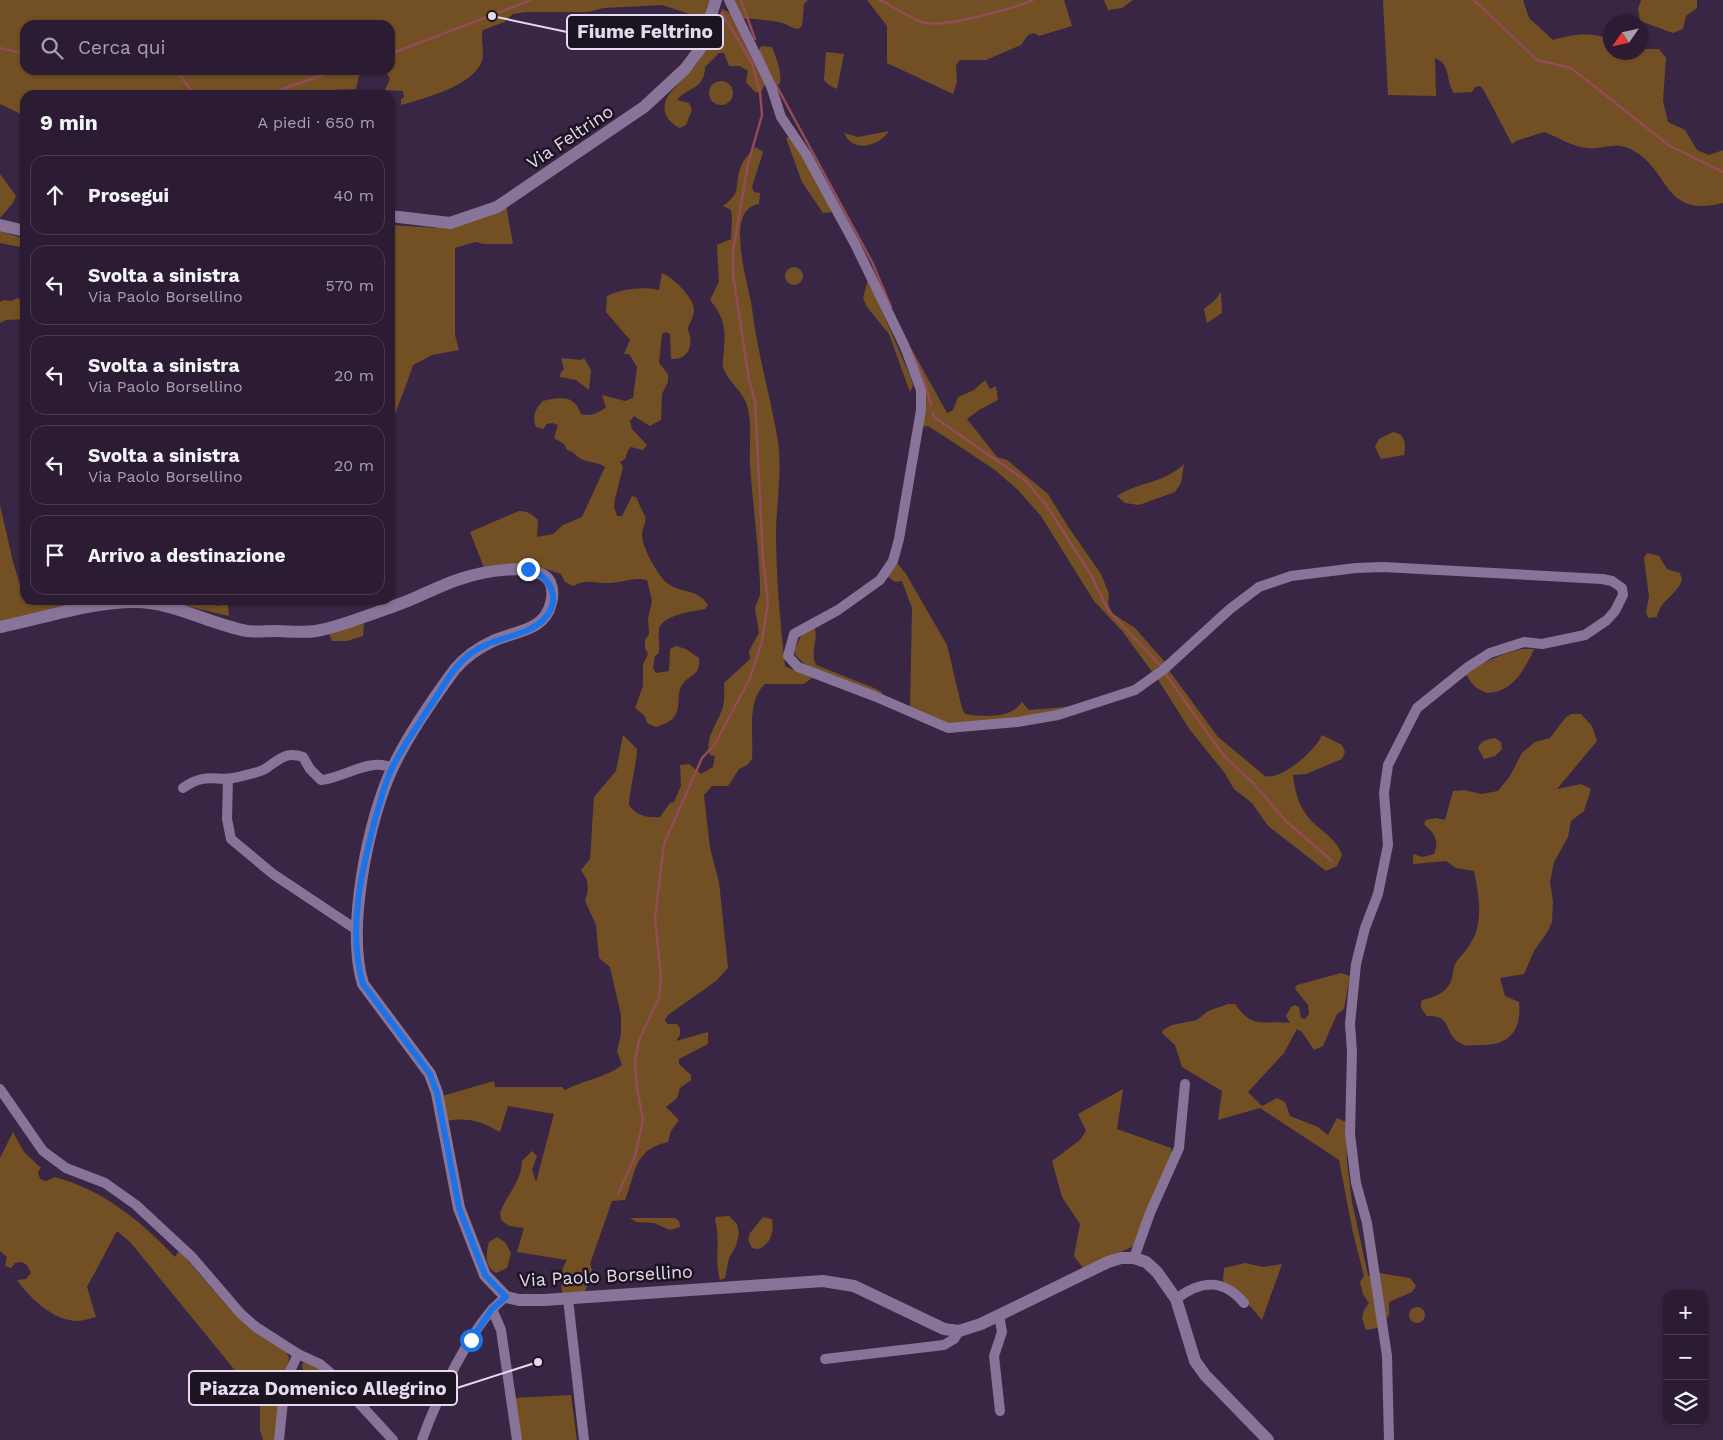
<!DOCTYPE html>
<html lang="it">
<meta charset="utf-8">
<style>
:root{--surface:#2b1c34;--page:#372940;--text:#f1f3f6;--muted:#a6a1ac;--line:#473a4f}
body{margin:0;font-family:"Work Sans",sans-serif;background:var(--page);color:var(--text)}
.controls{position:absolute;right:15px;bottom:15px;display:grid;overflow:hidden;border-radius:10px;box-shadow:0 1px 4px #0004}
.controls button{width:45px;height:45px;display:grid;place-items:center;padding:0;border:0;border-bottom:1px solid var(--line);background:var(--surface);color:var(--text);font:25px sans-serif}
.compass{position:absolute;left:1603px;top:15px;width:45px;height:45px;border-radius:50%;background:var(--surface);box-shadow:0 1px 4px #0004;rotate:236deg}
.stop{position:absolute;width:15px;height:15px;margin:-11px;border:4px solid #1a73e8;border-radius:50%;background:#fff}
.stop.end{background:#1a73e8;border-color:#fff;box-shadow:0 1px 5px #0008}
.list{margin:0;padding:0;list-style:none}
h2{display:flex;justify-content:space-between;align-items:center;height:65px;margin:0;padding:0 20px;font-size:21px}
h2 small{font-size:16px;font-weight:400;color:var(--muted)}
.list li{display:grid;grid-template-columns:32px 1fr auto;gap:15px;align-items:center;box-sizing:border-box;height:80px;margin:0 10px 10px;padding:0 10px;border:1px solid var(--line);border-radius:15px}
.list b{display:block;font-size:19px;white-space:nowrap}
.list p{margin:0;font-size:16px;white-space:nowrap;color:var(--muted)}
.list em{font-size:16px;font-style:normal;color:var(--muted)}
.icon{flex:none;width:28px;height:28px;fill:none;stroke:currentColor;stroke-width:2;stroke-linecap:round;stroke-linejoin:round}
.map{position:relative;flex:none;width:1723px;height:1440px;overflow:hidden}
.search{position:absolute;background:var(--surface);box-shadow:0 1px 4px #0004;left:20px;top:20px;width:375px;height:55px;display:flex;align-items:center;gap:12px;box-sizing:border-box;padding:0 18px;border-radius:15px;color:var(--muted);font-size:19px}
.panel{position:absolute;background:var(--surface);box-shadow:0 1px 4px #0004;left:20px;top:90px;width:375px;height:515px;border-radius:15px}
.map>svg:first-child{display:block}
.green{fill:#725023}
.lines{fill:none;stroke-linecap:round;stroke-linejoin:round}
.stream{stroke:#944a57;stroke-width:2.5}
.minor{stroke:#887498;stroke-width:10}
.tertiary{stroke:#887498;stroke-width:12}
.route{stroke:#1a73e8;stroke-width:6}
.labels{text-anchor:middle;stroke-width:5;stroke-linejoin:round;paint-order:stroke}
.street-label{font-size:18px;fill:#e5daed;stroke:#1c1421}
.leader{fill:none;stroke:#e5daed;stroke-width:2}
.callout-dot{fill:#e5daed;stroke:#1c1421;stroke-width:2}
.callout{fill:#1c1421;stroke:#e5daed;stroke-width:2}
.callout-label{font-size:19px;text-anchor:middle;font-weight:bold;fill:#e5daed}
</style>
<div class="map">
<svg width="1723" height="1440" viewBox="0 0 1723 1440">
<rect width="100%" height="100%" fill="#392645"/>
<!-- green -->
<g class="green">
<path d="M0 0H712L708 13 696 16 662 5 604 8 588 12H526L513 14 504 22 483 30C480 40 485 51 482 61 473 86 425 98 401 105V99L404 97 403 91 385 90 390 79 385 70H390V25H25V70H375L359 76 356 89 333 90 327 95H25V116L0 104Z"/>
<path d="M734 0H808L804 4 802 26 798 29C792 28 789 26 783 23 776 21 752 18 743 19Z"/>
<polygon points="867,0 1064,0 1072,26 1039,36 1034,33 1028,35 1021,45 986,60 960,60 956,65 957,82 953,94 887,63 887,26"/>
<polygon points="1104,0 1133,0 1122,8 1108,10"/>
<path d="M1383 0H1523L1529 18 1553 40C1574 34 1589 32 1610 39V52H1640L1641 49H1659L1666 58 1663 101 1668 122 1685 130 1697 150 1709 155 1723 150V203C1660 219 1671 166 1628 148 1613 142 1600 150 1586 148 1571 146 1558 137 1544 132L1516 141 1512 144 1483 89 1480 86 1475 87 1472 92 1454 93C1445 81 1452 65 1435 58L1436 96 1388 95Z"/>
<polygon points="1641,0 1697,0 1697,8 1686,16 1683,29 1673,33 1640,21 1638,9"/>
<path d="M722 9 730 13 765 85 760 93 755 92 746 82 748 71 740 66H729L724 53H719L705 67C705 90 685 88 677 100L689 103 692 110 686 125 680 128C669 123 661 113 666 100 669 91 691 73 698 62 709 45 715 27 722 9Z"/>
<path d="M761 46 772 47C776 58 782 71 780 83L775 87 759 50Z"/>
<polygon points="826,52 844,54 837,89 829,85 824,80"/>
<circle cx="721" cy="93" r="12"/>
<path d="M889 131C878 147 853 153 844 133L858 137Z"/>
<polygon points="789,137 794,139 834,212 823,213 802,182 786,138"/>
<path d="M756 147 763 152 752 187 754 192 760 193 759 204C723 209 749 285 752 308 757 353 771 397 778 442 782 470 777 501 776 530 776 575 780 621 785 666L812 678 804 684H765C746 701 754 736 752 759L747 765 739 769 728 786H712L704 795 710 848 719 882 728 968 716 981 668 1015 665 1020 667 1024H677L680 1028V1035L676 1041 708 1032V1044L679 1059V1064L691 1075V1080L680 1088 677 1098 666 1107 679 1120 671 1131 668 1142C633 1150 637 1171 625 1200L612 1201 590 1264 592 1270 584 1295 563 1297C561 1284 559 1272 567 1260L517 1252 524 1228 509 1226 501 1220 500 1213C507 1194 521 1183 522 1161L532 1151 537 1156 532 1170 536 1182 554 1114 508 1106 500 1132C482 1122 468 1117 447 1121L442 1096 494 1081 495 1087H562L565 1090C584 1080 605 1078 622 1065L617 1051 621 1034V1015L615 989 610 967 599 958 596 925 585 901 588 890 587 880 581 870 590 859 594 797 616 771 623 735 637 749C636 769 630 786 629 805 637 816 647 818 660 817L670 803 674 802 681 786 680 765 689 764 701 774 713 767 715 756 710 755C703 740 719 721 723 707 725 699 724 691 724 683L750 659 749 651 759 633 755 608 760 595V582C758 543 753 505 750 466 749 447 752 427 748 409 745 392 728 383 723 367 722 361 724 354 724 348 726 327 723 316 710 300L719 282 717 245 731 239C731 230 733 218 731 210L723 206C742 192 734 189 740 169 742 161 750 153 756 147Z"/>
<polygon points="0,174 16,196 13,203 0,218"/>
<path d="M506 205 513 244H484L475 242 455 248V335L459 350 432 355 413 365C406 388 396 408 390 431V225L438 228Z"/>
<polygon points="0,231 25,239 25,248 0,243"/>
<circle cx="794" cy="276" r="9"/>
<path d="M662 273C673 277 695 299 694 310 694 317 689 323 688 329 688 330 690 335 690 337 692 351 685 360 671 359L670 334 666 332 662 334 659 363 668 374V382L662 394 661 420 650 426 634 416 630 421 632 429 647 445 643 450 631 447 628 450 625 459 620 462 623 467 615 499 614 507 617 516H622L632 496 637 498C639 505 642 510 645 516 647 523 642 528 642 535 642 547 658 576 667 583 680 594 696 587 708 605L705 609C694 611 662 615 659 629 658 636 660 645 659 653L655 656 653 668 656 673 669 671 670 649 676 646 686 649 699 658C701 678 688 673 681 687 677 695 680 706 676 714 672 722 664 724 656 727L647 723 645 716 635 708 643 686V664L648 654 645 648V640L649 634 648 619 652 601 647 580C634 577 624 582 612 583 597 584 587 578 573 586L565 582 561 574 540 567 485 570 470 532 519 511C527 511 532 514 538 520L537 537 553 534 563 525 582 517 605 467C596 461 589 463 581 459 576 456 573 451 567 450L564 444 554 438 558 425 552 423 547 424 543 429 536 427C532 418 535 408 543 401 559 397 574 394 581 414 589 417 599 413 606 407L602 395 625 401 633 398 637 367 629 354H624L630 340 606 312 607 296C621 289 643 286 659 290Z"/>
<polygon points="868,279 911,378 913,385 910,392 889,334 867,307 863,298"/>
<polygon points="1221,292 1222,313 1207,323 1204,309 1215,300"/>
<polygon points="17,298 25,302 25,319 6,320 0,323 0,302 3,300 11,301"/>
<polygon points="910,346 947,413 953,410 958,397 974,390 985,380 990,389 996,386 998,400 979,410 967,419 997,457 1007,460 1048,494 1069,528 1101,574 1109,594 1108,603 1112,613 1135,628 1165,662 1152,672 1123,632 1094,601 1041,516 1018,490 995,470 956,444 928,426 921,427 923,411"/>
<polygon points="561,358 581,360 584,358 591,370 589,390 576,380 560,377 561,372 564,370"/>
<path d="M1393 432C1406 434 1406 445 1404 455L1381 459 1375 447 1379 439Z"/>
<path d="M1184 464 1181 483 1175 492 1139 505 1125 503 1117 496C1140 481 1163 484 1184 464Z"/>
<polygon points="0,505 13,562 26,604 50,600 104,600 0,622"/>
<path d="M1647 553 1659 556 1667 569 1680 573 1682 580C1676 596 1660 600 1657 617L1648 618 1646 612 1649 597 1644 558Z"/>
<path d="M894 564H898L906 574 947 645 962 708 965 714C984 717 1011 719 1022 702L1029 710 1089 705 1011 718 948 724 910 709 912 608 902 581 895 582 887 576Z"/>
<polygon points="161,600 214,600 217,606 228,604 229,616"/>
<polygon points="364,624 363,636 347,641 332,641 328,631"/>
<path d="M813 627 815 628C818 640 810 653 816 665L874 688 882 692 881 697C862 689 798 670 794 651L801 636Z"/>
<path d="M1522 649H1534C1525 669 1513 692 1488 693 1477 690 1471 684 1466 674 1483 662 1501 654 1522 649Z"/>
<path d="M1168 669 1218 737 1265 776C1281 781 1316 750 1322 735L1342 745 1345 752 1342 759 1306 774 1293 775C1295 795 1301 813 1317 826 1327 835 1338 842 1342 855L1337 866 1326 871 1268 826 1252 803 1234 789 1224 772 1190 730 1157 678Z"/>
<path d="M1572 714H1581L1592 726 1597 741 1557 789 1581 784 1591 789 1584 811 1571 821 1568 837 1554 862 1550 882 1553 902 1552 922 1548 931 1534 951 1524 974 1500 978 1505 996 1519 1002C1522 1031 1509 1046 1479 1045 1472 1045 1466 1047 1460 1043 1443 1033 1453 1015 1427 1016 1422 1010 1419 1007 1422 1000 1435 997 1448 993 1452 978 1453 974 1453 970 1454 967 1457 958 1466 952 1470 944 1484 924 1479 894 1474 871L1456 868 1446 861 1413 864V854L1423 857 1434 854C1440 840 1434 833 1424 824L1426 820 1436 818 1445 820 1453 791 1464 790 1481 794 1498 791 1510 776 1522 753 1535 742 1550 738 1566 717Z"/>
<path d="M1495 738 1501 742 1502 749 1495 756 1484 759 1478 748C1481 741 1487 739 1495 738Z"/>
<path d="M1341 973 1350 976 1344 1009 1337 1014 1323 1046 1314 1050 1302 1032 1297 1029 1284 1053 1248 1092 1262 1106 1277 1098 1285 1102 1290 1116 1318 1127 1328 1135 1337 1118 1346 1122 1347 1162 1352 1202 1368 1275 1372 1277 1379 1325 1377 1328 1366 1330 1362 1318 1364 1310 1369 1303 1363 1294 1360 1282 1364 1276 1353 1233 1339 1160 1260 1108 1218 1120 1222 1091 1182 1067 1175 1045 1162 1033 1163 1030 1172 1025 1197 1020 1208 1011 1228 1004H1235C1253 1030 1262 1020 1290 1023L1286 1016 1291 1007 1295 1005 1299 1007 1301 1018 1305 1019 1309 1014 1308 1005 1295 989 1297 985Z"/>
<polygon points="1123,1089 1117,1129 1171,1148 1172,1153 1134,1246 1083,1268 1074,1256 1080,1224 1062,1197 1052,1161 1080,1140 1086,1131 1078,1114"/>
<path d="M13 1132 24 1152 41 1168 38 1172 40 1179 46 1181 55 1177C103 1190 141 1221 175 1257L178 1252 182 1254 231 1310 285 1350 289 1357 288 1366 277 1440H263L260 1430V1401L131 1243 117 1231 87 1287 96 1317C91 1318 83 1321 77 1321 52 1320 30 1298 17 1280L26 1279 31 1273 27 1265 22 1262 15 1263 11 1268 5 1266 7 1257 0 1251V1158Z"/>
<path d="M729 1216 737 1224 739 1233 736 1246 729 1258 725 1278 720 1280C714 1260 721 1240 715 1220L716 1217Z"/>
<path d="M763 1217 772 1219C774 1231 771 1245 758 1249L752 1248 748 1240 750 1233Z"/>
<polygon points="630,1218 675,1218 679,1221 680,1227 670,1230 654,1223 636,1222"/>
<path d="M497 1237 505 1242 511 1253 507 1268 496 1273C484 1266 486 1254 489 1242Z"/>
<polygon points="1245,1263 1263,1267 1282,1264 1262,1320 1235,1289 1223,1281 1224,1268"/>
<polygon points="1379,1273 1410,1278 1416,1286 1412,1292 1389,1302 1389,1315 1384,1322"/>
<circle cx="1417" cy="1315" r="8"/>
<polygon points="304,1359 332,1378 326,1386 317,1384 314,1378 304,1372 302,1366"/>
<polygon points="571,1395 577,1440 519,1440 513,1398"/>
</g>
<g class="lines">
<!-- stream -->
<g class="stream">
<polyline points="741,0 755,39"/>
<path d="M880 0C894 7 907 16 921 22 942 29 1012 9 1033 0"/>
<polyline points="1474,0 1537,60 1571,68 1670,146 1723,172"/>
<polyline points="0,48 25,54"/>
<polyline points="760,51 767,67"/>
<polyline points="390,54 531,0"/>
<polyline points="176,70 191,90 206,95"/>
<polyline points="775,83 872,262 891,307"/>
<polyline points="265,95 338,70"/>
<polyline points="913,355 925,382 931,405"/>
<polyline points="933,413 934,417 1025,480 1047,506 1091,575 1108,610 1160,665"/>
<polyline points="1165,673 1224,756 1254,784 1286,821 1332,861"/>
<polyline points="618,1194 635,1156 643,1120 637,1088 635,1062 639,1040 659,998 661,977 655,918 664,844 702,758 715,744 750,678 762,641 768,602 763,559 755,401 749,380 733,274 733,251 748,164 762,115 760,92 752,63 722,13"/>
</g>
<!-- minor -->
<g class="minor">
<polyline points="729,0 771,86 781,117 806,154 855,244 905,347 921,390 921,410 899,539 893,561 880,580 838,610 794,634 788,656 798,667 874,696 948,728 1017,722 1058,715 1135,690 1163,670 1230,609 1259,587 1291,576 1356,568 1383,567 1602,579 1612,581 1622,588 1623,595 1615,611 1607,620 1585,635 1542,644 1524,642 1490,653 1468,667 1417,708 1388,765 1384,793 1388,845 1378,894 1365,928 1356,964 1350,1024 1352,1052 1350,1134 1356,1183 1367,1223 1387,1356 1389,1440"/>
<polyline points="228,779 227,819 231,839 273,874 357,930"/>
<path d="M183 788C208 770 217 784 242 776 249 774 258 773 265 769 279 760 285 751 303 757L310 769 321 780C344 778 370 757 392 768"/>
<polyline points="0,1089 43,1151 66,1168 105,1183 136,1205 192,1257 241,1314 256,1327 298,1354 320,1364 333,1375 393,1440"/>
<polyline points="1134,1258 1150,1213 1179,1148 1185,1084"/>
<polyline points="568,1299 584,1440"/>
<path d="M1176 1299C1201 1280 1223 1278 1244 1303"/>
<polyline points="492,1309 501,1330 517,1440"/>
<polyline points="999,1315 1002,1332 994,1356 1000,1411"/>
<polyline points="825,1359 944,1345 954,1339 959,1331"/>
<polyline points="279,1440 285,1382 298,1354"/>
<path d="M422 1440C435 1403 474 1319 506 1297"/>
</g>
<!-- tertiary -->
<g class="tertiary">
<polyline points="390,216 450,223 497,207 644,107 685,69 700,49 716,0"/>
<polyline points="0,225 25,231"/>
<path d="M0 627C44 618 90 602 135 602 174 602 209 624 247 631 256 632 265 631 274 631 287 631 302 633 316 631 337 628 375 613 397 605 418 598 438 586 460 579 481 572 537 560 550 582 553 589 553 596 551 603 545 631 515 631 493 641 478 648 466 656 455 669 433 699 409 733 393 767 368 819 346 929 363 984L430 1074 437 1093 459 1208 485 1275 506 1297 519 1300H544L823 1281 854 1286 944 1329 959 1331 981 1324 1108 1262 1121 1258H1134L1146 1262 1157 1272 1176 1299 1195 1361 1205 1375 1268 1440"/>
</g>
</g>
<g class="lines">
<!-- route -->
<path class="route" d="M471 1340 492 1309 506 1297 485 1275 459 1208 437 1093 430 1074 363 984C347 930 362 868 376 816 381 800 385 781 393 766 405 743 419 723 433 702 444 685 454 666 470 654 491 637 529 637 545 618 562 599 550 575 528 569"/>
</g>
<g class="labels">
<!-- street labels -->
<g class="street-label">
<text transform="translate(570 137) rotate(-34)" y="6">Via Feltrino</text>
<text transform="translate(606 1276) rotate(-3)" y="6">Via Paolo Borsellino</text>
</g>
</g>
<!-- callouts -->
<path class="leader" d="M492 16L567 32M538 1362L457 1388"/>
<g class="callout-dot">
<circle cx="492" cy="16" r="5"/>
<circle cx="538" cy="1362" r="5"/>
</g>
<g class="callout">
<rect x="567" y="15" width="156" height="34" rx="5"/>
<rect x="189" y="1371" width="268" height="34" rx="5"/>
</g>
<g class="callout-label">
<text x="645" y="38">Fiume Feltrino</text>
<text x="323" y="1395">Piazza Domenico Allegrino</text>
</g>
</svg>
<div class="controls">
<button>+</button>
<button>−</button>
<button><svg class="icon" aria-label="layers" viewBox="0 0 24 24"><path d="M12 4l9 5-9 5-9-5zM3 14l9 5 9-5"/></svg></button>
</div>
<svg class="compass" viewBox="-18 -18 36 36"><path d="M0-13l5 13h-10z" fill="#e53935"/><path d="M0 13l5-13h-10z" fill="#a6a1ac"/></svg>
<div class="stop" style="left:471px;top:1340px"></div>
<div class="stop end" style="left:528px;top:569px"></div>
<div class="search"><svg class="icon" aria-label="search" viewBox="0 0 24 24"><circle cx="10" cy="10" r="6"/><path d="M15 15l6 6"/></svg>Cerca qui</div>
<section class="panel">
<h2>9 min<small>A piedi · 650 m</small></h2>
<ul class="list">
<li><svg class="icon" aria-label="ahead" viewBox="0 0 24 24"><path d="M12 20V5M6 11l6-6 6 6"/></svg><div><b>Prosegui</b></div><em>40 m</em></li>
<li><svg class="icon" aria-label="left" viewBox="0 0 24 24"><path d="M17 20v-9H6M10 6l-5 5 5 5"/></svg><div><b>Svolta a sinistra</b><p>Via Paolo Borsellino</p></div><em>570 m</em></li>
<li><svg class="icon" aria-label="left" viewBox="0 0 24 24"><path d="M17 20v-9H6M10 6l-5 5 5 5"/></svg><div><b>Svolta a sinistra</b><p>Via Paolo Borsellino</p></div><em>20 m</em></li>
<li><svg class="icon" aria-label="left" viewBox="0 0 24 24"><path d="M17 20v-9H6M10 6l-5 5 5 5"/></svg><div><b>Svolta a sinistra</b><p>Via Paolo Borsellino</p></div><em>20 m</em></li>
<li><svg class="icon" aria-label="arrive" viewBox="0 0 24 24"><path d="M6 21V4h12l-3 4 3 4H6"/></svg><div><b>Arrivo a destinazione</b></div></li>
</ul>
</section>
</div>
